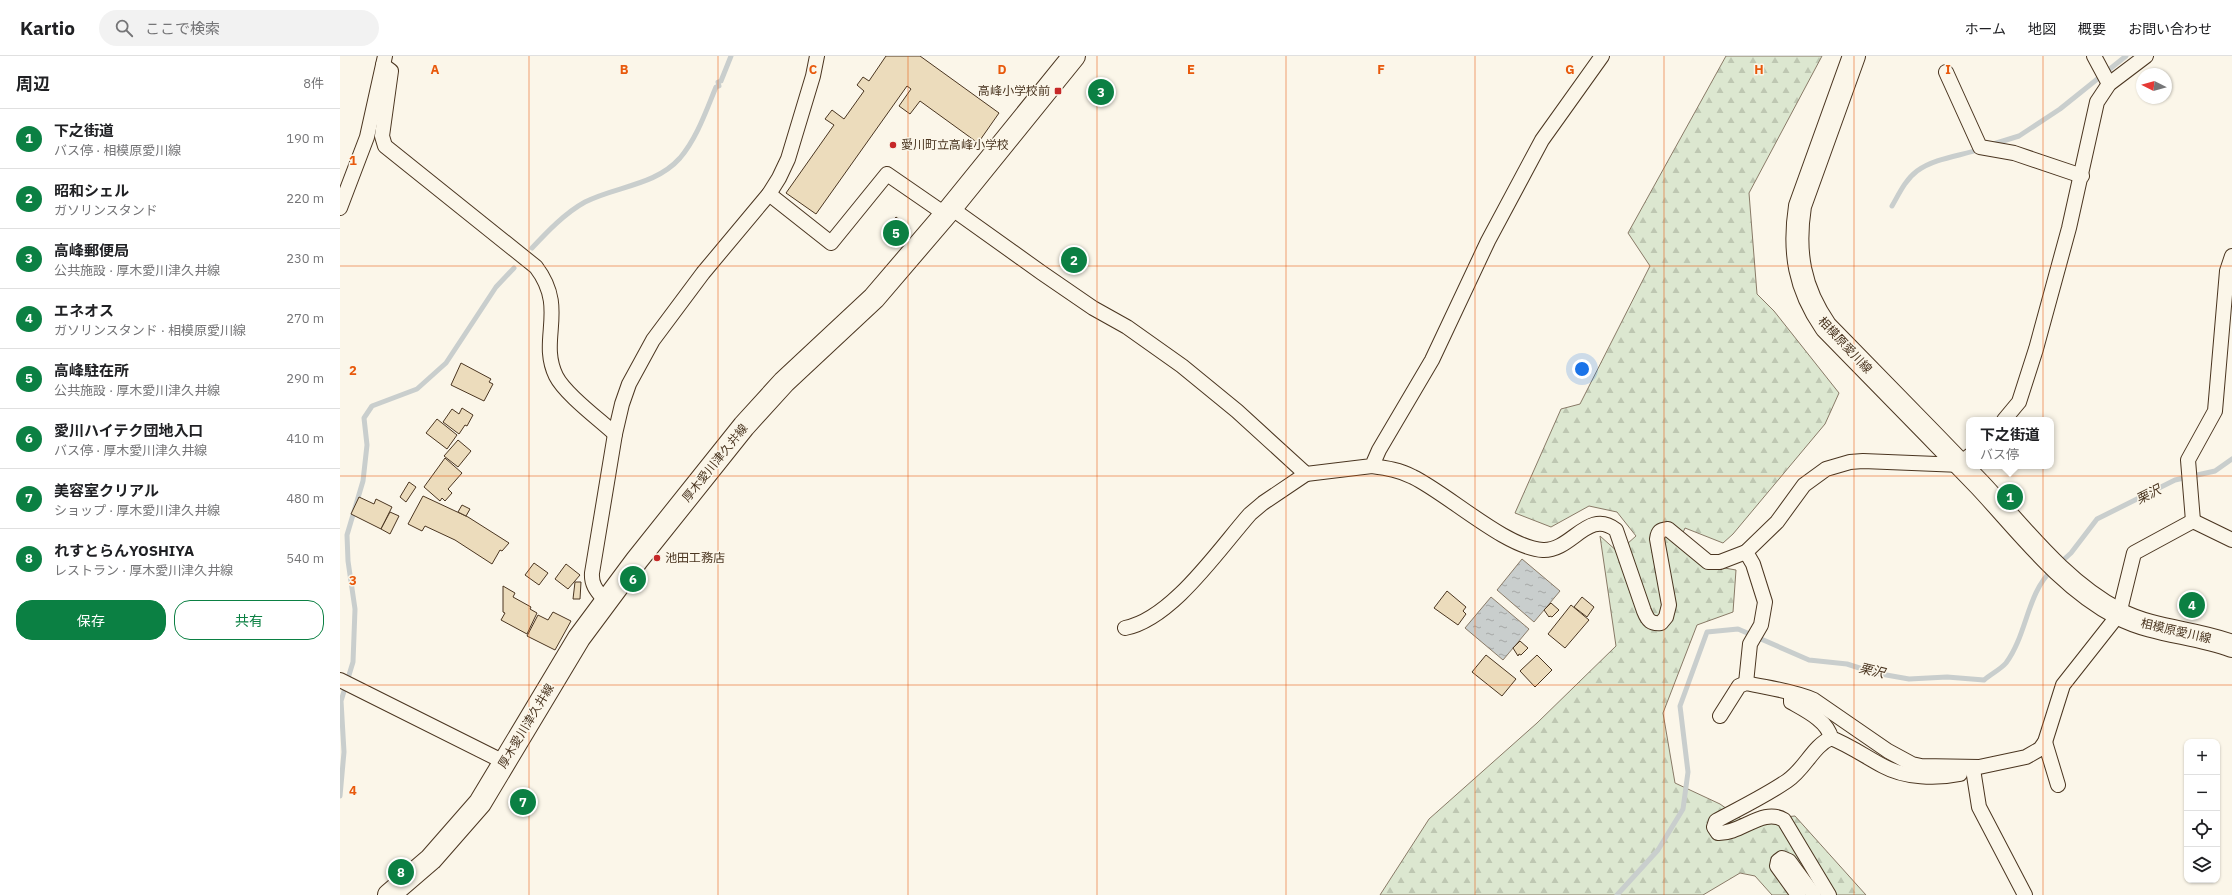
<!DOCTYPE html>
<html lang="ja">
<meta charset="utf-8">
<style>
:root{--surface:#fff;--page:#f2f2f2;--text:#202124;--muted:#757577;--line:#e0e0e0;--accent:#0b8043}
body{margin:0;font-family:"IBM Plex Sans","Noto Sans JP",sans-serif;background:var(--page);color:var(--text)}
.controls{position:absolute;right:12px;bottom:12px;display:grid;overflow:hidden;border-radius:8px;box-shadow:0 1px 3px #0004}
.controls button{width:36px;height:36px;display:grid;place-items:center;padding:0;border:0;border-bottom:1px solid var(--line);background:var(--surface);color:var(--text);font:20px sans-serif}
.compass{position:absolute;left:1796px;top:12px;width:36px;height:36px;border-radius:50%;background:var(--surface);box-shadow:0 1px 3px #0004;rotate:276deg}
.you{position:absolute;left:1242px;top:313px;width:14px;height:14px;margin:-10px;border:3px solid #fff;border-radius:50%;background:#1a73e8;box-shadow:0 0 0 6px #1a73e833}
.badge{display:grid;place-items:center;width:26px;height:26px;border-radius:50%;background:var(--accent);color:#fff;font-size:13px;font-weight:700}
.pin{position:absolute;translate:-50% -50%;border:2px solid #fff;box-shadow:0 1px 4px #0006}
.popup{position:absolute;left:1626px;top:361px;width:88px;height:52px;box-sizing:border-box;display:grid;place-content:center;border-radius:8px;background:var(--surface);filter:drop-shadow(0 1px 3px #0005);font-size:13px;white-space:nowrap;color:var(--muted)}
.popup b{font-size:15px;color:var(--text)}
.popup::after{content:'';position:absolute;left:50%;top:100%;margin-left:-8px;border:8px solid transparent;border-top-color:var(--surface)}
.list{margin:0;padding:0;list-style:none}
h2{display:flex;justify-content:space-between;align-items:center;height:52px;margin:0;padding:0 16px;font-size:17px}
h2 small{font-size:13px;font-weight:400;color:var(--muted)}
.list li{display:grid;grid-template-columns:26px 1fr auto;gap:12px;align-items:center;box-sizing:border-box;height:60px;padding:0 16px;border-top:1px solid var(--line)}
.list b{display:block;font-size:15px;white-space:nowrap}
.list p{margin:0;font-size:13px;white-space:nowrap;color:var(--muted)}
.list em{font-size:13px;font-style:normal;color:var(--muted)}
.actions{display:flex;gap:8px;padding:12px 16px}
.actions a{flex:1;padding:9px 0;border:1px solid var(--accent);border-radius:16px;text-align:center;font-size:14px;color:var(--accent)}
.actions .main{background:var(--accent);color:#fff}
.icon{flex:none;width:22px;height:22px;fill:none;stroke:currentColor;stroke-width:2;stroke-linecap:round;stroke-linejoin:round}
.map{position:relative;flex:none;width:1892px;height:839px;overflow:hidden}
header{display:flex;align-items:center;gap:24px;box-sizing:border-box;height:56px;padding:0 20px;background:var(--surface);border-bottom:1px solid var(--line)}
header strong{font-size:19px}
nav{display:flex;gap:22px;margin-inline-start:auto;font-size:14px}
.search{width:280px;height:36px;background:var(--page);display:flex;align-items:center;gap:10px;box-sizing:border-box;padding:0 14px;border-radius:22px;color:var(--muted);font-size:15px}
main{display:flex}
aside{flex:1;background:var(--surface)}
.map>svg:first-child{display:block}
.forest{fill:url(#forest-firs);stroke:#887966}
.water{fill:url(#water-ripples);stroke:#887966}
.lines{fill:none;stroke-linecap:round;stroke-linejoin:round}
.stream{stroke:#c9cecd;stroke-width:5}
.building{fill:#ecdcbc;stroke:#4a3520}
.street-casing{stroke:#4a3520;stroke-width:16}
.primary-casing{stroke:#4a3520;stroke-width:24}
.street{stroke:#fbf6e9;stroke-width:14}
.primary{stroke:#fbf6e9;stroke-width:22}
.grid{fill:none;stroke:#e8590c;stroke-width:1;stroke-opacity:0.55}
.poi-dot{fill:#c62828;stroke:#fbf6e9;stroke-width:1.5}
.labels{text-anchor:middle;stroke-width:3;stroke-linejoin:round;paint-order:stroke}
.poi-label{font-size:12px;fill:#4a3520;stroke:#fbf6e9;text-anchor:start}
.street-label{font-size:12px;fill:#4a3520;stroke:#fbf6e9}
.water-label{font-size:13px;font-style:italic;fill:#4a3520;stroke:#fbf6e9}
.grid-label{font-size:13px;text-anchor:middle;font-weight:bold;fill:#e8590c;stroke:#fbf6e9;stroke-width:3;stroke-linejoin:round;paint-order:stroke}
</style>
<header>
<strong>Kartio</strong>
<div class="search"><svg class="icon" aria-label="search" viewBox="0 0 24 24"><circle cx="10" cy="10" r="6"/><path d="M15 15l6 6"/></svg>ここで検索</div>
<nav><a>ホーム</a><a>地図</a><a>概要</a><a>お問い合わせ</a></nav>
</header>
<main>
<aside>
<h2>周辺<small>8件</small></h2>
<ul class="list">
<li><span class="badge">1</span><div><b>下之街道</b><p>バス停 · 相模原愛川線</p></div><em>190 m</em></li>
<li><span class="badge">2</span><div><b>昭和シェル</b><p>ガソリンスタンド</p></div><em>220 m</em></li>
<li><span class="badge">3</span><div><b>高峰郵便局</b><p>公共施設 · 厚木愛川津久井線</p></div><em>230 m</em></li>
<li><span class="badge">4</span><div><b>エネオス</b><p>ガソリンスタンド · 相模原愛川線</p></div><em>270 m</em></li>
<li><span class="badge">5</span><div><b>高峰駐在所</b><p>公共施設 · 厚木愛川津久井線</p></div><em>290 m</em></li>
<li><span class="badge">6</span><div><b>愛川ハイテク団地入口</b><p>バス停 · 厚木愛川津久井線</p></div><em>410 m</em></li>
<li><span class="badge">7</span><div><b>美容室クリアル</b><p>ショップ · 厚木愛川津久井線</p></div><em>480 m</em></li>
<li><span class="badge">8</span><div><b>れすとらんYOSHIYA</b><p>レストラン · 厚木愛川津久井線</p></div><em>540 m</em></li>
</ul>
<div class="actions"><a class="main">保存</a><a>共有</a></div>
</aside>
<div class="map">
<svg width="1892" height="839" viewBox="0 0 1892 839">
<defs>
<pattern id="forest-firs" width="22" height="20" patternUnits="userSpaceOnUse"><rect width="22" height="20" fill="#dce7d0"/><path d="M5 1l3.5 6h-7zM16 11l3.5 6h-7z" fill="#bec7b2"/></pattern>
<pattern id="water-ripples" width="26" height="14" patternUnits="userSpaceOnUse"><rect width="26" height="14" fill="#c9cecd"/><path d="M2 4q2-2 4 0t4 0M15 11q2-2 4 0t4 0" fill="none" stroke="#a5a8a6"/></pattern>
</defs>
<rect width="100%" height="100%" fill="#fbf6e9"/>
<!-- forest -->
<polygon class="forest" points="1386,0 1482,0 1409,137 1417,238 1434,255 1499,337 1485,368 1393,478 1383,487 1345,472 1337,490 1373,510 1396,514 1393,556 1357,569 1323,657 1335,727 1380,748 1404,765 1455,760 1526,839 1432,839 1415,820 1400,817 1363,839 1040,839 1089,763 1197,667 1276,590 1260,480 1278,496 1296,480 1277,456 1249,450 1211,471 1175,457 1221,353 1240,348 1310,210 1288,177"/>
<!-- water -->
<g class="water">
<polygon points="1182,503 1220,535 1194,566 1157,534"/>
<polygon points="1151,541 1189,573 1163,604 1125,572"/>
</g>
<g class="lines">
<!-- stream -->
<g class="stream">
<polyline points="1650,89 1679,80 1720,53 1786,0"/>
<path d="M1552 150C1559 138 1565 124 1577 115 1595 102 1620 100 1641 93"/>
<path d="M192 192C207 176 225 157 245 146 276 130 315 130 340 102 357 82 366 55 376 31L379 30 378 26 381 25 391 0"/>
<polyline points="1720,507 1731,497 1757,463 1835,424 1875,415 1892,403"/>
<polyline points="0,740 4,696 1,645 13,606 15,553 8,505 7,479 23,425 27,389 24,362 32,350 77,333 106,307 156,231 174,212"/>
<path d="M1277 839 1318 794 1343 753 1348 716 1340 650 1367 576 1398 573 1469 604 1507 608 1535 617 1569 623 1607 621 1644 624C1651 618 1661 613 1666 607 1687 579 1687 537 1712 514"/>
</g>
</g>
<!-- building -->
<g class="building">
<polygon points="546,0 580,0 659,57 638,87 580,45 570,58 559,50 571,33 567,30 476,158 446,137 494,69 485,63 492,54 504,63 524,35 517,29 523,21 529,25"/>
<polygon points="556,161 570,172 563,180 566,182 562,188 559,186 555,191 545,183 549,178 545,175"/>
<polygon points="121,307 151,323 149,326 153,328 144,345 111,329"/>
<polygon points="122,352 133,359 127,370 125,369 119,378 103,366 112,353 119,358"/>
<polygon points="97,363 117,379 107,393 86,377"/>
<polygon points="118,384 131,395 118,411 104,400"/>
<polygon points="105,402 122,417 108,433 112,437 105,445 102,442 100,445 84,431"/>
<polygon points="69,426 76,431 66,446 60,441"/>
<polygon points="83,440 128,461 169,487 162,495 160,494 152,508 115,484 85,470 82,475 68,468"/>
<polygon points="19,441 34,448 36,443 52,451 41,473 11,458"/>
<polygon points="122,449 130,453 126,460 118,456"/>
<polygon points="50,456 59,460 50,478 41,473"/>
<polygon points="194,507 208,517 199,529 185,519"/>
<polygon points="226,508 240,519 228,533 215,523"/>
<polygon points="235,526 241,526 240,543 233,543"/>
<polygon points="163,530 175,537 173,541 191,551 190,553 197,557 187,578 161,564 165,557 163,556"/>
<polygon points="1107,535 1126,551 1123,555 1126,558 1118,569 1094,552"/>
<polygon points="1242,541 1254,551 1247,561 1234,551"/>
<polygon points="1211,547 1219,554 1212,561 1210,560 1209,561 1204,554"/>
<polygon points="1231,549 1249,564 1225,592 1208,578"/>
<polygon points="213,556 231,565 215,594 187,580 198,559 208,564"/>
<polygon points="1180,585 1188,592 1181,599 1179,598 1178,600 1173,592"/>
<polygon points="1146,599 1176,623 1162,640 1132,616"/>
<polygon points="1197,599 1212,614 1195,631 1180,615"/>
</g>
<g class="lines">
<!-- street casing -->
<g class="street-casing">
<g id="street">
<polyline points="1754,0 1769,28"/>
<path d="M43 9 51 15 42 80 45 90 196 211C228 253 198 283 216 320 225 338 260 364 275 378"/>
<polyline points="1606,16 1640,91 1674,97 1742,120"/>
<polyline points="429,138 491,187 547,118 605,158"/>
<polyline points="0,152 27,81 45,0"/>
<polyline points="611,152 702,217 753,252 787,271 842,310 897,355 966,418 1032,410 1039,394 1092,304 1148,185 1202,84 1262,0"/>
<polyline points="1664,364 1679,346 1696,293 1729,172 1757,46 1769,28 1806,0"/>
<path d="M1032 410C1046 412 1060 414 1073 421 1108 438 1166 492 1203 494 1232 495 1248 452 1276 474L1304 555C1308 565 1311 568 1321 567L1326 561 1329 549 1317 483C1318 475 1320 474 1328 473L1368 506H1380L1406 496"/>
<polyline points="1853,465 1848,404 1875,355 1887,215 1892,200"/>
<path d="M266 546C258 536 251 530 252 517L275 378 282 348 289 328 313 284 363 217 429 138 439 122 448 103 473 20 477 0"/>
<path d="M785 572C832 563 879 493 910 458L923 447 966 418"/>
<polyline points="0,624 164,706"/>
<polyline points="1406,627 1410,588 1421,569 1425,546 1413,508 1406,496 1437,466 1464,429 1486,413 1510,406 1523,405 1621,409 1629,400"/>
<path d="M1451 637V646C1465 654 1488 665 1491 682"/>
<path d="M1380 660 1399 630 1406 627C1428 632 1454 635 1474 644L1548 695 1572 708 1581 710 1639 711 1686 701 1700 693 1705 686 1723 629 1779 558 1794 497 1853 465 1892 484"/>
<polyline points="1705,686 1718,729"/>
<polyline points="1633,713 1639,751 1685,839"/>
<polyline points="1458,839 1437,810 1438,805 1442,802 1449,805 1474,839"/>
<path d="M1489 839 1444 764C1423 751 1401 778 1378 777L1374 771 1376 765C1400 752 1425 740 1447 725 1465 713 1473 690 1491 682 1509 689 1526 701 1543 710 1565 722 1596 723 1620 718"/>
</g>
</g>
<!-- primary casing -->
<g class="primary-casing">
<g id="primary">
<path d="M1514 0 1460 150C1453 196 1459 232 1486 271 1537 323 1589 376 1640 429 1682 474 1723 529 1779 558 1814 576 1855 576 1892 590"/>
<polyline points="49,839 91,803 140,747 239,582 297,504 404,370 444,326 534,242 611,152 734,0"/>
</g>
</g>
<!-- street -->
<use href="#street" class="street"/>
<!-- primary -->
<use href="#primary" class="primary"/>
</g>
<!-- grid -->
<path class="grid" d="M189 0V839M378 0V839M568 0V839M757 0V839M946 0V839M1135 0V839M1324 0V839M1514 0V839M1703 0V839M0 210H1892M0 420H1892M0 629H1892"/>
<!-- markers -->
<g class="poi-dot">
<rect x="714" y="31" width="8" height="8" rx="2"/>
<circle cx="553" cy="89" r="4"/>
<circle cx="317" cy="502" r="4"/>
</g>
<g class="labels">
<!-- poi labels -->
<g class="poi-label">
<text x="710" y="39" text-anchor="end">高峰小学校前</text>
<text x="561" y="93">愛川町立高峰小学校</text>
<text x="325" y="506">池田工務店</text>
</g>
<!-- street labels -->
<g class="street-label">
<text transform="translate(1505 289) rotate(47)" y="4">相模原愛川線</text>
<text transform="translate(375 407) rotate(-51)" y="4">厚木愛川津久井線</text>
<text transform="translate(1836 575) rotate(13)" y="4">相模原愛川線</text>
<text transform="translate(186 670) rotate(-59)" y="4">厚木愛川津久井線</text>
</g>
<!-- water labels -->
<g class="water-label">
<text transform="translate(1808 438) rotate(-27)" y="5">栗沢</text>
<text transform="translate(1532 614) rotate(14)" y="5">栗沢</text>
</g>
</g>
<g class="grid-label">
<text x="95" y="18">A</text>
<text x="284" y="18">B</text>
<text x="473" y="18">C</text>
<text x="662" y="18">D</text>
<text x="851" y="18">E</text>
<text x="1041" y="18">F</text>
<text x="1230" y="18">G</text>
<text x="1419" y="18">H</text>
<text x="1608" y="18">I</text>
<text x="13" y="109">1</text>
<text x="13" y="319">2</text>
<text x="13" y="529">3</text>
<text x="13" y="739">4</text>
</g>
</svg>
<div class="controls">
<button>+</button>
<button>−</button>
<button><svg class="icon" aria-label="locate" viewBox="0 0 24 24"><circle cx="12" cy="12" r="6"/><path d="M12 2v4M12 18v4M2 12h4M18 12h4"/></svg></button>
<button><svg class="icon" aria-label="layers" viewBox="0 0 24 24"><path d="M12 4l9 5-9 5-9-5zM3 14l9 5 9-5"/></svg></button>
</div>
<svg class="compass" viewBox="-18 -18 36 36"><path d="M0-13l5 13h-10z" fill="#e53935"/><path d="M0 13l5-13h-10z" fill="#757577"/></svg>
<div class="you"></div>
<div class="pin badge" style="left:1670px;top:441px">1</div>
<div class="popup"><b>下之街道</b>バス停</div>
<div class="pin badge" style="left:734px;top:204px">2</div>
<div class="pin badge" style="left:761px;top:36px">3</div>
<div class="pin badge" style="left:1852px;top:549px">4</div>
<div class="pin badge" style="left:556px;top:177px">5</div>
<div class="pin badge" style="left:293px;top:523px">6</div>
<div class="pin badge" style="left:183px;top:746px">7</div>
<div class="pin badge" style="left:61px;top:816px">8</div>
</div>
</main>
